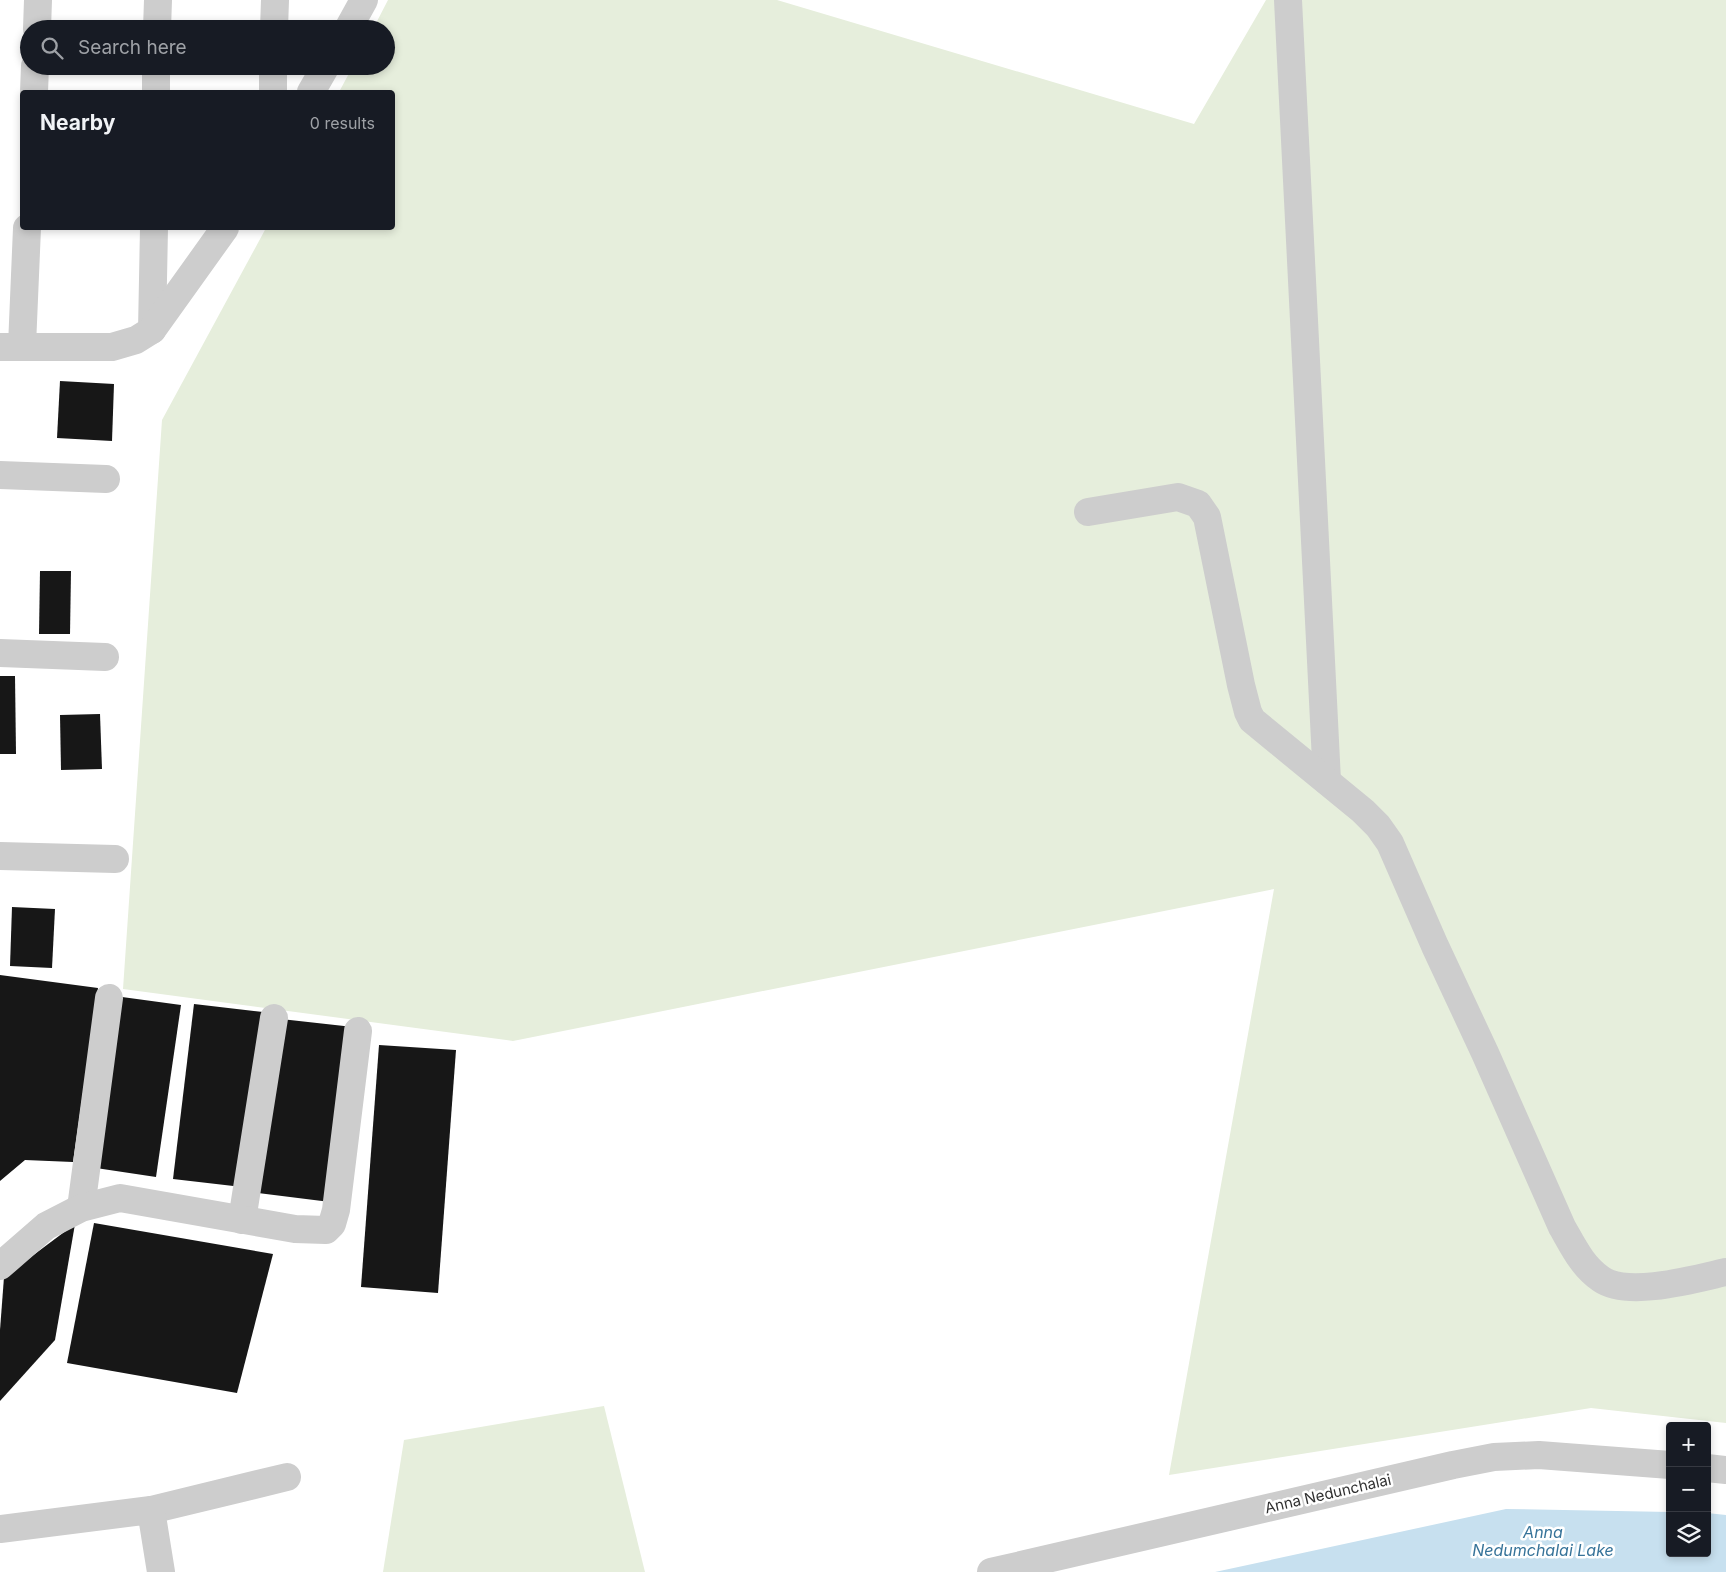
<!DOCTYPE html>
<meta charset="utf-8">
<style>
:root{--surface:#171b24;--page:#20242c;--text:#f1f3f6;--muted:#9ea1a6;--line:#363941}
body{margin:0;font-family:Inter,sans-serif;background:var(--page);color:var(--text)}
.controls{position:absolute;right:15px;bottom:15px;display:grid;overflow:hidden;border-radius:5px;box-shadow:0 2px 8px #0003}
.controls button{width:45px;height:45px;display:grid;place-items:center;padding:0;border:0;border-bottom:1px solid var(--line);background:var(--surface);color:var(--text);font:25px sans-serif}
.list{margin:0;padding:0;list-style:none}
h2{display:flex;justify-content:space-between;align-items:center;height:65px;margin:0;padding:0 20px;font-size:21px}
h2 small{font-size:16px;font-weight:400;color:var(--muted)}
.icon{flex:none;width:28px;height:28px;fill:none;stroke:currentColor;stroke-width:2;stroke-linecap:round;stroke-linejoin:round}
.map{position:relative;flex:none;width:1726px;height:1572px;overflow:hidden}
.search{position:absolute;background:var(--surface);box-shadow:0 2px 8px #0003;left:20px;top:20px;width:375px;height:55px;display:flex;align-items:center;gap:12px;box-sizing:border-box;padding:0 18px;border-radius:28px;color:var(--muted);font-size:19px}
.panel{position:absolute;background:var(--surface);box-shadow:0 2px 8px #0003;left:20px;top:90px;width:375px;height:140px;border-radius:5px}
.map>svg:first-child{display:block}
.green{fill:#e6eedc}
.water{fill:#c7e0ef}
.building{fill:#171717}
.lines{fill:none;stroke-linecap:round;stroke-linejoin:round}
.minor{stroke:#cdcdcd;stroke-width:28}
.labels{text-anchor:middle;stroke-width:5;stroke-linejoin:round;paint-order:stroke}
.street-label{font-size:15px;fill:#303030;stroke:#fff}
.water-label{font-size:16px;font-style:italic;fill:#367399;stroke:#fff}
</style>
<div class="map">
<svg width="1726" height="1572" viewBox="0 0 1726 1572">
<rect width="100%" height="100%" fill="#fff"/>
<!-- green -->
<g class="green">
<polygon points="388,0 777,0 1194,124 1266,0 1726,0 1726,1423 1591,1408 1169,1475 1274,889 513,1041 123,989 162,420 266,228 392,228 392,92 339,92 353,66 386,66 386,29 373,29"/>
<polygon points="604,1406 645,1572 383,1572 404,1440"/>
</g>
<!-- water -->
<polygon class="water" points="1506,1509 1670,1512 1670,1553 1707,1553 1707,1513 1726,1515 1726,1572 1215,1572"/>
<!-- building -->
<g class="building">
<polygon points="60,381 114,384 112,441 57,438"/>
<polygon points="40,571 71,571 70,634 39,634"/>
<polygon points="0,676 15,676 16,754 0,754"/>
<polygon points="100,714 102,769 61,770 60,715"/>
<polygon points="12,907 55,909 52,968 10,966"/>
<polygon points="0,975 98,988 73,1162 25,1160 0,1181"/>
<polygon points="122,997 181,1005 156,1177 96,1168"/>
<polygon points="194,1004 263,1012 242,1187 173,1179"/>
<polygon points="281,1019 353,1027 330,1202 258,1193"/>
<polygon points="379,1045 456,1050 438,1293 361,1287"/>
<polygon points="94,1223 273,1254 237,1393 67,1363"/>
<polygon points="75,1224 55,1340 0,1401 0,1330 4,1277"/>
</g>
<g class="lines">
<!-- minor -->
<g class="minor">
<polyline points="1288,0 1327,781"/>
<polyline points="37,29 38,0"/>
<polyline points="157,29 158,0"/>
<polyline points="274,29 275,0"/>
<polyline points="348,29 364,0"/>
<polyline points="34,92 35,66"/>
<polyline points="156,92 156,66"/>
<polyline points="273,92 273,66"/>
<polyline points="311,92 326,66"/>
<polyline points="152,330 154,228"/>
<polyline points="22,346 27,228"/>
<polyline points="0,347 112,347 136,340 152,330 225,228"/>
<polyline points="0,475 106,479"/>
<path d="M1088 512 1178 497 1198 504 1207 517 1241 685 1248 712 1252 720 1363 811 1378 826 1390 843 1435 946 1485 1053 1562 1227C1573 1246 1582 1266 1601 1279 1628 1298 1695 1279 1726 1272"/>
<polyline points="0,653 105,657"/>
<polyline points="0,856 115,859"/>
<polyline points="81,1208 109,998"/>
<polyline points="242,1220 274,1018"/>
<polyline points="0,1266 46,1226 81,1208 120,1198 295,1229 326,1230 332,1224 336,1210 358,1031"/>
<polyline points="1707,1468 1726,1470"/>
<polyline points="151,1510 287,1477"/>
<polyline points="0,1529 151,1510 161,1572"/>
<polyline points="991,1572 1453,1465 1494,1457 1539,1455 1670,1465"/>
</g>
</g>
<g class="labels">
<!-- street labels -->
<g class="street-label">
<text transform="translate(1328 1494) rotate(-13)" y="5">Anna Nedunchalai</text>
</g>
<!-- water labels -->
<g class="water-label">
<text x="1543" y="1538">Anna<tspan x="1543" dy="18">Nedumchalai Lake</tspan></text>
</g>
</g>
</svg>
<div class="controls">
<button>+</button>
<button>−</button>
<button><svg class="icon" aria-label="layers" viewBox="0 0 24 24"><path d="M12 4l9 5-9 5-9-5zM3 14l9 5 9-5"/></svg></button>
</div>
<div class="search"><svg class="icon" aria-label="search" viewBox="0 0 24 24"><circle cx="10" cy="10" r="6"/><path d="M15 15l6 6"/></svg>Search here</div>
<section class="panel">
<h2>Nearby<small>0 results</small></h2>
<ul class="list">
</ul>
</section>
</div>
